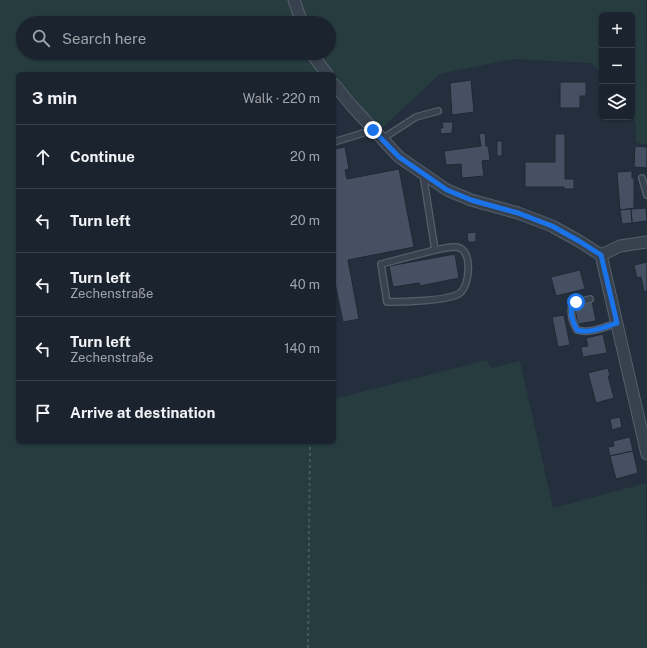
<!DOCTYPE html>
<meta charset="utf-8">
<style>
:root{--surface:#1b232e;--page:#282f3a;--text:#f1f3f6;--muted:#a0a4aa;--line:#39404a}
body{margin:0;font-family:"Public Sans",sans-serif;background:var(--page);color:var(--text)}
.controls{position:absolute;right:12px;top:12px;display:grid;overflow:hidden;border-radius:6px;box-shadow:0 1px 3px #0004}
.controls button{width:36px;height:36px;display:grid;place-items:center;padding:0;border:0;border-bottom:1px solid var(--line);background:var(--surface);color:var(--text);font:20px sans-serif}
.stop{position:absolute;width:12px;height:12px;margin:-9px;border:3px solid #1a73e8;border-radius:50%;background:#fff}
.stop.end{background:#1a73e8;border-color:#fff;box-shadow:0 1px 4px #0008}
.list{margin:0;padding:0;list-style:none}
h2{display:flex;justify-content:space-between;align-items:center;height:52px;margin:0;padding:0 16px;font-size:17px}
h2 small{font-size:13px;font-weight:400;color:var(--muted)}
.list li{display:grid;grid-template-columns:26px 1fr auto;gap:12px;align-items:center;box-sizing:border-box;height:64px;padding:0 16px;border-top:1px solid var(--line)}
.list b{display:block;font-size:15px;white-space:nowrap}
.list p{margin:0;font-size:13px;white-space:nowrap;color:var(--muted)}
.list em{font-size:13px;font-style:normal;color:var(--muted)}
.icon{flex:none;width:22px;height:22px;fill:none;stroke:currentColor;stroke-width:2;stroke-linecap:round;stroke-linejoin:round}
.map{position:relative;flex:none;width:647px;height:648px;overflow:hidden}
.search{position:absolute;background:var(--surface);box-shadow:0 1px 3px #0004;left:16px;top:16px;width:320px;height:44px;display:flex;align-items:center;gap:10px;box-sizing:border-box;padding:0 14px;border-radius:22px;color:var(--muted);font-size:15px}
.panel{position:absolute;background:var(--surface);box-shadow:0 1px 3px #0004;left:16px;top:72px;width:320px;height:372px;border-radius:6px}
.map>svg:first-child{display:block}
.green{fill:#263c3f}
.building{fill:#455162;stroke:#1f2835}
.lines{fill:none;stroke-linecap:round;stroke-linejoin:round}
.service-casing{stroke:#565f6c;stroke-width:8}
.minor-casing{stroke:#565f6c;stroke-width:13}
.path{stroke:#44595c;stroke-width:2;stroke-dasharray:3 3;stroke-linecap:butt}
.service{stroke:#38414e;stroke-width:5.5}
.minor{stroke:#38414e;stroke-width:11}
.route{stroke:#1a73e8;stroke-width:5}
</style>
<div class="map">
<svg width="647" height="648" viewBox="0 0 647 648">
<rect width="100%" height="100%" fill="#242f3e"/>
<!-- green -->
<g class="green">
<polygon points="0,0 290,0 298,23 23,23 23,53 309,53 311,60 320,74 18,74 18,442 334,442 334,399 487,360 491,368 520,361 553,508 646,483 647,648 0,648"/>
<polygon points="297,0 646,0 647,144 636,143 636,125 632,113 632,15 602,15 602,73 591,63 513,59 440,74 380,130 316,53 329,53 329,23 305,23"/>
</g>
<!-- building -->
<g class="building">
<polygon points="471,80 474,112 452,115 450,83"/>
<polygon points="560,82 586,82 586,96 580,96 580,108 560,108"/>
<polygon points="442,122 453,122 452,133 441,134 440,128 443,128"/>
<polygon points="485,133 486,146 488,146 490,160 482,161 484,176 462,178 461,164 446,165 444,151 481,146 479,134"/>
<polygon points="555,134 565,134 565,179 574,179 574,189 564,189 564,187 525,187 525,162 555,162"/>
<rect x="497" y="141" width="5" height="15"/>
<polygon points="635,146 647,147 647,168 634,167"/>
<polygon points="345,147 349,169 345,170 347,179 399,169 414,247 348,260 359,319 343,322 334,278 334,149"/>
<polygon points="632,171 632,178 634,178 634,208 620,210 617,172"/>
<polygon points="646,208 647,221 632,223 631,209"/>
<polygon points="631,209 632,223 622,224 620,210"/>
<polygon points="476,232 476,242 468,242 467,233"/>
<polygon points="455,254 459,278 420,286 419,283 393,287 389,266"/>
<polygon points="647,262 647,291 644,292 641,277 637,278 634,265"/>
<polygon points="580,270 585,289 556,296 551,277"/>
<polygon points="592,301 596,321 578,324 574,305"/>
<polygon points="564,315 570,345 558,347 552,317"/>
<polygon points="603,334 607,353 583,357 581,347 588,346 586,338"/>
<polygon points="608,368 610,376 608,376 614,398 596,403 588,373"/>
<polygon points="620,417 622,427 612,430 610,419"/>
<polygon points="630,437 633,451 610,456 608,447 614,446 613,441"/>
<polygon points="633,451 638,473 616,479 610,456"/>
</g>
<g class="lines">
<!-- service casing -->
<g class="service-casing">
<g id="service">
<polyline points="382,139 416,117 438,111"/>
<polyline points="334,142 373,130"/>
<path d="M423 174 435 250 381 264 387 302C401 302 450 301 460 293 470 284 472 254 460 248 453 245 442 249 435 250"/>
<polyline points="642,178 647,195"/>
<path d="M590 299 572 304C570 314 572 321 577 330 590 334 604 327 617 323"/>
</g>
</g>
<!-- minor casing -->
<g class="minor-casing">
<g id="minor">
<polyline points="294,0 302,23"/>
<polyline points="312,53 314,57 327,74"/>
<polyline points="334,84 351,105 399,157 447,190 471,200 518,213 552,226 579,241 601,255 647,454"/>
<polyline points="601,255 620,246 647,242"/>
</g>
</g>
<!-- path -->
<polyline class="path" points="308,648 310,442"/>
<!-- service -->
<use href="#service" class="service"/>
<!-- minor -->
<use href="#minor" class="minor"/>
</g>
<g class="lines">
<!-- route -->
<path class="route" d="M373 130 399 157 447 190 471 200 518 213 552 226 579 241 601 255 617 323C604 327 590 334 577 330 572 321 570 314 572 304L576 302"/>
</g>
</svg>
<div class="controls">
<button>+</button>
<button>−</button>
<button><svg class="icon" aria-label="layers" viewBox="0 0 24 24"><path d="M12 4l9 5-9 5-9-5zM3 14l9 5 9-5"/></svg></button>
</div>
<div class="stop" style="left:576px;top:302px"></div>
<div class="stop end" style="left:373px;top:130px"></div>
<div class="search"><svg class="icon" aria-label="search" viewBox="0 0 24 24"><circle cx="10" cy="10" r="6"/><path d="M15 15l6 6"/></svg>Search here</div>
<section class="panel">
<h2>3 min<small>Walk · 220 m</small></h2>
<ul class="list">
<li><svg class="icon" aria-label="ahead" viewBox="0 0 24 24"><path d="M12 20V5M6 11l6-6 6 6"/></svg><div><b>Continue</b></div><em>20 m</em></li>
<li><svg class="icon" aria-label="left" viewBox="0 0 24 24"><path d="M17 20v-9H6M10 6l-5 5 5 5"/></svg><div><b>Turn left</b></div><em>20 m</em></li>
<li><svg class="icon" aria-label="left" viewBox="0 0 24 24"><path d="M17 20v-9H6M10 6l-5 5 5 5"/></svg><div><b>Turn left</b><p>Zechenstraße</p></div><em>40 m</em></li>
<li><svg class="icon" aria-label="left" viewBox="0 0 24 24"><path d="M17 20v-9H6M10 6l-5 5 5 5"/></svg><div><b>Turn left</b><p>Zechenstraße</p></div><em>140 m</em></li>
<li><svg class="icon" aria-label="arrive" viewBox="0 0 24 24"><path d="M6 21V4h12l-3 4 3 4H6"/></svg><div><b>Arrive at destination</b></div></li>
</ul>
</section>
</div>
